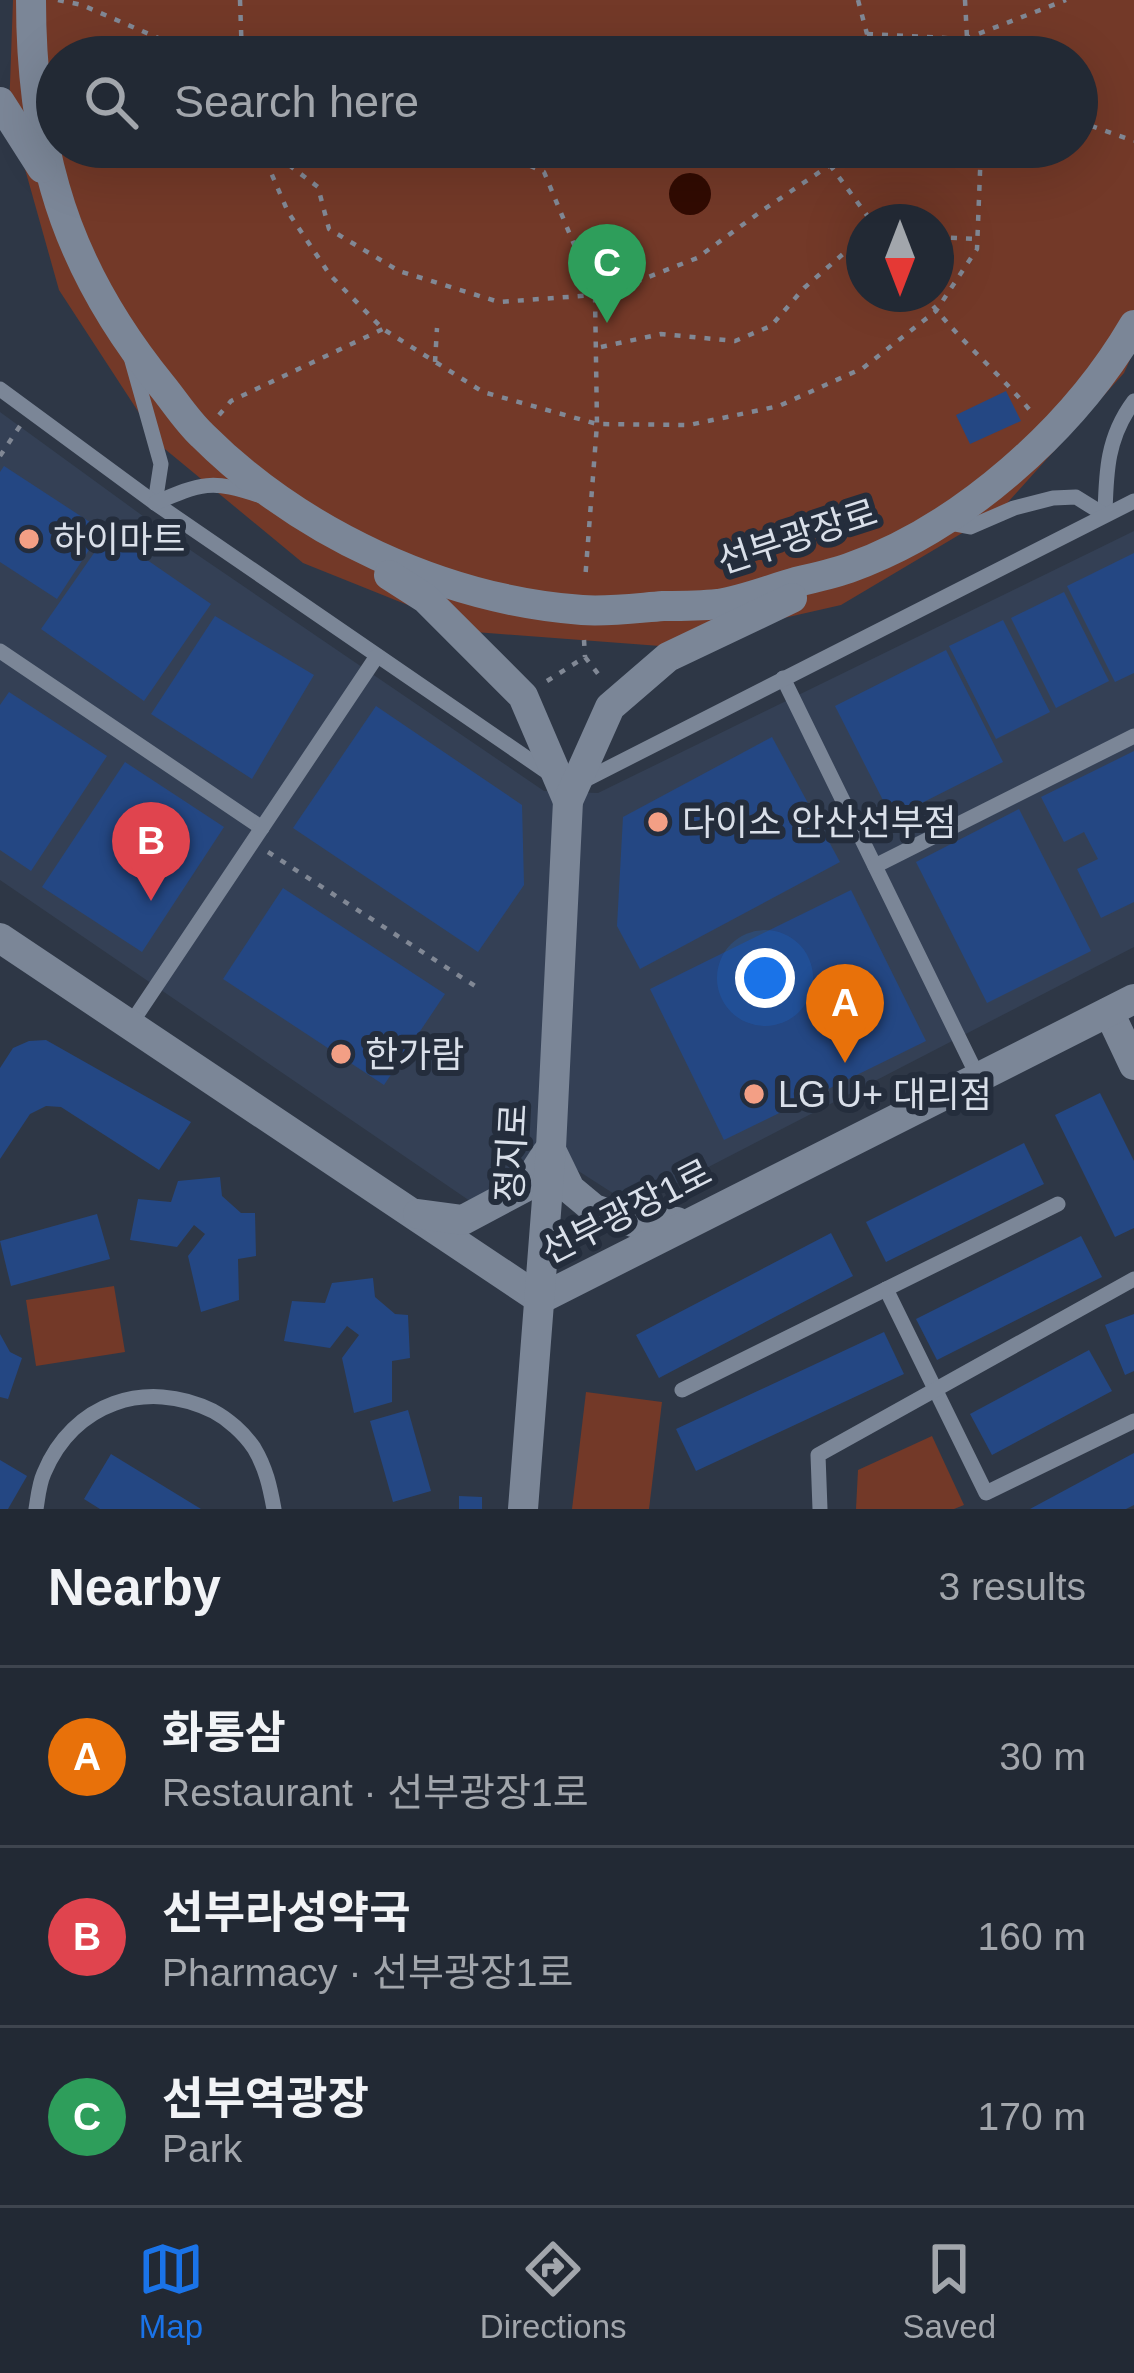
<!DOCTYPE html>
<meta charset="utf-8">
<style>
:root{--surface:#222934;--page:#2e3540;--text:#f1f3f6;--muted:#a2a6ac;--line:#3f454f;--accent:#1a73e8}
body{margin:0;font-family:Arial,"Noto Sans KR",sans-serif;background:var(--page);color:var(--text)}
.compass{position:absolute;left:846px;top:204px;width:108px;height:108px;border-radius:50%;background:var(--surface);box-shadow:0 12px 48px #0002;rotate:180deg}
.you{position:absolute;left:765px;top:978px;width:42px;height:42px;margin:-30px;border:9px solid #fff;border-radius:50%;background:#1a73e8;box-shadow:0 0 0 18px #1a73e833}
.badge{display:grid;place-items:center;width:78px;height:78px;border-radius:50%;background:var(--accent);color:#fff;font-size:39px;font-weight:700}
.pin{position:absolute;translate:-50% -99px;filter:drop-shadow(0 3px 6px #0008)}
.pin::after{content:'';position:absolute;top:63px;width:42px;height:36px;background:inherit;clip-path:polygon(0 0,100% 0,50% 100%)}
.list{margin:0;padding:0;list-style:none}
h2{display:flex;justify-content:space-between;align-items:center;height:156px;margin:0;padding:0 48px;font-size:51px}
h2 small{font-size:39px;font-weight:400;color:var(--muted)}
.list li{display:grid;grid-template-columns:78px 1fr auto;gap:36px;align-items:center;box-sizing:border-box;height:180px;padding:0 48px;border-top:3px solid var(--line)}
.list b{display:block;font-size:45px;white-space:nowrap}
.list p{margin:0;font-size:39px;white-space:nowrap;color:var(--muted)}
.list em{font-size:39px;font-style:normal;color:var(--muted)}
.icon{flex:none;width:66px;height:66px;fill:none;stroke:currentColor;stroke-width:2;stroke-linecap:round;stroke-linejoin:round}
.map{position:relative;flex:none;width:1134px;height:1509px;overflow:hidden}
.search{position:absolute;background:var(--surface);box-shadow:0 12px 48px #0002;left:36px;right:36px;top:36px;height:132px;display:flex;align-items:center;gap:30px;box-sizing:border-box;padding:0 42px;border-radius:66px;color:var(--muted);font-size:45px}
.sheet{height:696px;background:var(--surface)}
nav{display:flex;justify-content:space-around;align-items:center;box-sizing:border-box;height:168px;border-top:3px solid var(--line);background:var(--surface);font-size:33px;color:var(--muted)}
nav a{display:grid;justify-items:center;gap:6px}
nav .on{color:var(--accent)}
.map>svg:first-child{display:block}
.built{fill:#344055}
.green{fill:#733928;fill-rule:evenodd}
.water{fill:#310b02}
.building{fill:#244783}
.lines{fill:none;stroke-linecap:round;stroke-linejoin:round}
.path{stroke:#818895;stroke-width:4.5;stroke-dasharray:6 9;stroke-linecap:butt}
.service{stroke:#7b8697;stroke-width:15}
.tertiary{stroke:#7b8697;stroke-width:30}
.poi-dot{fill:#f39f85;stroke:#242d3c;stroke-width:4.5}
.labels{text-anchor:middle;stroke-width:12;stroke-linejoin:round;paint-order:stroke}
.street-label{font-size:36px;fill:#d9dfe9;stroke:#242d3c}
.poi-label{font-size:36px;fill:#d9dfe9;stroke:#242d3c;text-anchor:start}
</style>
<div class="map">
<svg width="1134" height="1509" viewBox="0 0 1134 1509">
<rect width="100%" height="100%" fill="#2e3746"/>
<!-- built -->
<polygon class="built" points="0,412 180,543 544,791 598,793 1134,531 1134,947 633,1206 555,1156 470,1201 0,880"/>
<!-- green -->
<g class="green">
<path d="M13 0H1134V351L1124 373 1001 510 841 605 660 646 475 632 303 563 160 445 59 290 9 112ZM57 57H1077V147H57ZM864 222H936V294H864Z"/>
<polygon points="114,1286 125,1352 36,1366 26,1300"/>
<polygon points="586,1392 662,1402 649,1509 572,1509"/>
<polygon points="932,1436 964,1505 954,1509 856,1509 858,1470"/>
</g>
<!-- water -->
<circle class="water" cx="690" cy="194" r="21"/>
<!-- building -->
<g class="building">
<polygon points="1006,391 1021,421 970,444 956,415"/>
<polygon points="4,466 102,530 57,599 0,562 0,472"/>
<polygon points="108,533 211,604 144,701 41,629"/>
<polygon points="1134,553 1134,673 1115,682 1067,586"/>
<polygon points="1064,592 1109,681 1056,708 1011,618"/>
<polygon points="215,616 314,675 252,779 151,714"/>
<polygon points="1003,620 1050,712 996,739 949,646"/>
<polygon points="946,650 1003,762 892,818 835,706"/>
<polygon points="9,692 107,756 31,871 0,850 0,705"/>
<polygon points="376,706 522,805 524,885 478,952 293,828"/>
<polygon points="772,737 840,862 640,969 617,926 623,817"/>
<polygon points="1134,751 1134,902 1101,918 1077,869 1098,859 1084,832 1064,842 1041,797"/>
<polygon points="125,762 224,827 142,952 42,887"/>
<polygon points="1019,809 1091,951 987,1003 916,862"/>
<polygon points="283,888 445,994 384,1085 223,979"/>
<polygon points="851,890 926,1041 724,1140 650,989"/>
<polygon points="46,1040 191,1122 159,1170 61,1107 46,1106 30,1114 0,1159 0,1068 13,1048 29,1041"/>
<polygon points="1100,1093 1134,1161 1134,1228 1115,1237 1055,1115"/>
<polygon points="1024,1143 1044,1184 886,1262 866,1222"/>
<polygon points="220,1177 222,1196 241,1213 255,1213 256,1256 238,1259 239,1300 201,1312 188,1256 205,1234 194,1225 177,1247 130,1240 138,1199 171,1202 178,1181"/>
<polygon points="97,1214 110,1259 11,1286 0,1241"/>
<polygon points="831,1233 853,1276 659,1378 636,1335"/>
<polygon points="1081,1236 1102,1277 937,1360 916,1319"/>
<polygon points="373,1278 375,1297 395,1314 408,1315 410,1358 392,1361 392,1402 354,1413 342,1358 359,1335 347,1326 330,1348 284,1341 292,1301 325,1303 332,1283"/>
<polygon points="1134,1314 1134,1371 1125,1375 1105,1325"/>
<polygon points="884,1332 904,1374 696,1471 676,1429"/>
<polygon points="0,1334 10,1352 22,1358 8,1399 0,1397"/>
<polygon points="1089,1350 1112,1391 992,1455 970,1414"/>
<polygon points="408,1410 431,1491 393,1502 370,1421"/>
<polygon points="1134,1453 1134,1505 1126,1509 1030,1509"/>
<polygon points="111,1454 201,1509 100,1509 84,1499"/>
<polygon points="0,1460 27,1476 8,1509 0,1509"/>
<polygon points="459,1496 482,1497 482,1509 459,1509"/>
</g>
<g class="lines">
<!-- path -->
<g class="path">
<polyline points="58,0 82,5 202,57"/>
<polyline points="240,0 242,57"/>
<polyline points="858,0 867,34 863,57"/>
<polyline points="965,0 968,57"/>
<polyline points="867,34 965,39"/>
<polyline points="989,57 965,39 1066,0"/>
<polyline points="1077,121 1134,141"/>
<polyline points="260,147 288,212 330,275 383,329 483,392 597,424 689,425 779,406 863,368 936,311 977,249 981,147"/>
<polyline points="265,147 318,187 329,229 399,271 499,302 595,295 610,292 697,258 763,210 830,165 836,147"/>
<polyline points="489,147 544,172 595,295 597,424 585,581"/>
<polyline points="830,165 872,222"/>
<polyline points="936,237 977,239"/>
<path d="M924 294C956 338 999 372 1033 414"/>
<polyline points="601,347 661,334 735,341 771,326 804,288 843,254 864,249"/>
<polyline points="435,362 437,328"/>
<polyline points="219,415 231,401 383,329"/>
<polyline points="0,456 20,426"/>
<polyline points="584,640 585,657"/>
<polyline points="547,681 585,657 602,679"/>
<polyline points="268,852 475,986"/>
</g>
<!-- service -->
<g class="service">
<polyline points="132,361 161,464 155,503"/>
<polyline points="0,389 155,503 553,776"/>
<path d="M155 503C201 483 212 479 261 496"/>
<path d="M1105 515C1106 472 1107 437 1134 401"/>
<polyline points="944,522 970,527 1014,508 1053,498 1076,497 1105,515"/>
<polyline points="0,651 262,828"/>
<polyline points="783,678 978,1077"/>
<polyline points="581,782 1134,501"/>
<polyline points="875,866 1134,736"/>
<polyline points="130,1025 377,656"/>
<polyline points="886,1289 986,1493 1134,1421"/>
<polyline points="682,1390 1058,1204"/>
<path d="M36 1509C38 1497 39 1484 44 1473 73 1403 146 1378 213 1411 228 1419 244 1433 254 1448 266 1468 270 1487 274 1509"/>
<polyline points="820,1509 818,1455 1134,1279"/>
</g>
<!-- tertiary -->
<g class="tertiary">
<path d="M31 0C31 64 37 126 55 188 76 262 114 327 162 386 175 402 187 421 202 435 300 533 444 600 582 610 608 612 637 608 663 606 681 606 700 606 718 604 744 600 771 589 796 582 814 578 832 574 849 568 962 528 1074 428 1134 325"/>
<polyline points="0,102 42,168"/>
<polyline points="389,575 425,598 523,696 568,801"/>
<polyline points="0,938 540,1299"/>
<polyline points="1109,1012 1134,1065"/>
<polyline points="553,1154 570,1189 594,1209 642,1225 677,1222"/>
<polyline points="418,1214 463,1220 525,1187 547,1153"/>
<polyline points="540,1299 1134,999"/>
<polyline points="523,1509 551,1148 568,801 610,707 668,657 792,598"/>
</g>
</g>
<!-- markers -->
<g class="poi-dot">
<circle cx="29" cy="539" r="12"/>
<circle cx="658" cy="822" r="12"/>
<circle cx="341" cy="1054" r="12"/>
<circle cx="754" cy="1094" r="12"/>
</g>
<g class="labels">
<!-- street labels -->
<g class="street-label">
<text transform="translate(797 536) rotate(-18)" y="13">선부광장로</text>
<text transform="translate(511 1153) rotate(-87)" y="13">정지로</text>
<text transform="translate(626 1211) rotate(-27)" y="13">선부광장1로</text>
</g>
<!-- poi labels -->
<g class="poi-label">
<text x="53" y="552">하이마트</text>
<text x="682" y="835">다이소 안산선부점</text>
<text x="365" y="1067">한가람</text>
<text x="778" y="1107">LG U+ 대리점</text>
</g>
</g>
</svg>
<svg class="compass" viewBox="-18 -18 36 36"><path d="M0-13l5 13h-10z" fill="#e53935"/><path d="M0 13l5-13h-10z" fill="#a2a6ac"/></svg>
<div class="you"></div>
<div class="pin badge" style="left:845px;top:1063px;background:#e8710a">A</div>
<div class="pin badge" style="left:151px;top:901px;background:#e0444e">B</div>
<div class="pin badge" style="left:607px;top:323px;background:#2e9e5b">C</div>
<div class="search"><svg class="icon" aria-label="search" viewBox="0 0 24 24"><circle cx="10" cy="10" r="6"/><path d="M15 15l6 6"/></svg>Search here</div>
</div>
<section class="sheet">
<h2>Nearby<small>3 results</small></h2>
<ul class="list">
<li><span class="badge" style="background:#e8710a">A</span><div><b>화통삼</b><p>Restaurant · 선부광장1로</p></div><em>30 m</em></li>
<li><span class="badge" style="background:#e0444e">B</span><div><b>선부라성약국</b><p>Pharmacy · 선부광장1로</p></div><em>160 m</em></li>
<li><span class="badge" style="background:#2e9e5b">C</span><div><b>선부역광장</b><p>Park</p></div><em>170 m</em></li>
</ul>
</section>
<nav>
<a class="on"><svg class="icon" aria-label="map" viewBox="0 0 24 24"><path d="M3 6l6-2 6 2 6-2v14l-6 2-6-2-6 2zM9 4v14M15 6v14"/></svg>Map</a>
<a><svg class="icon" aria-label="directions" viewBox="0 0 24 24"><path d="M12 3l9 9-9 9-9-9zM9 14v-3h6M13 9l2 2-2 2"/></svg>Directions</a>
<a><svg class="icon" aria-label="saved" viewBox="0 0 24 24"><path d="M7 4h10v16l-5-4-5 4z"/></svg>Saved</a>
</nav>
